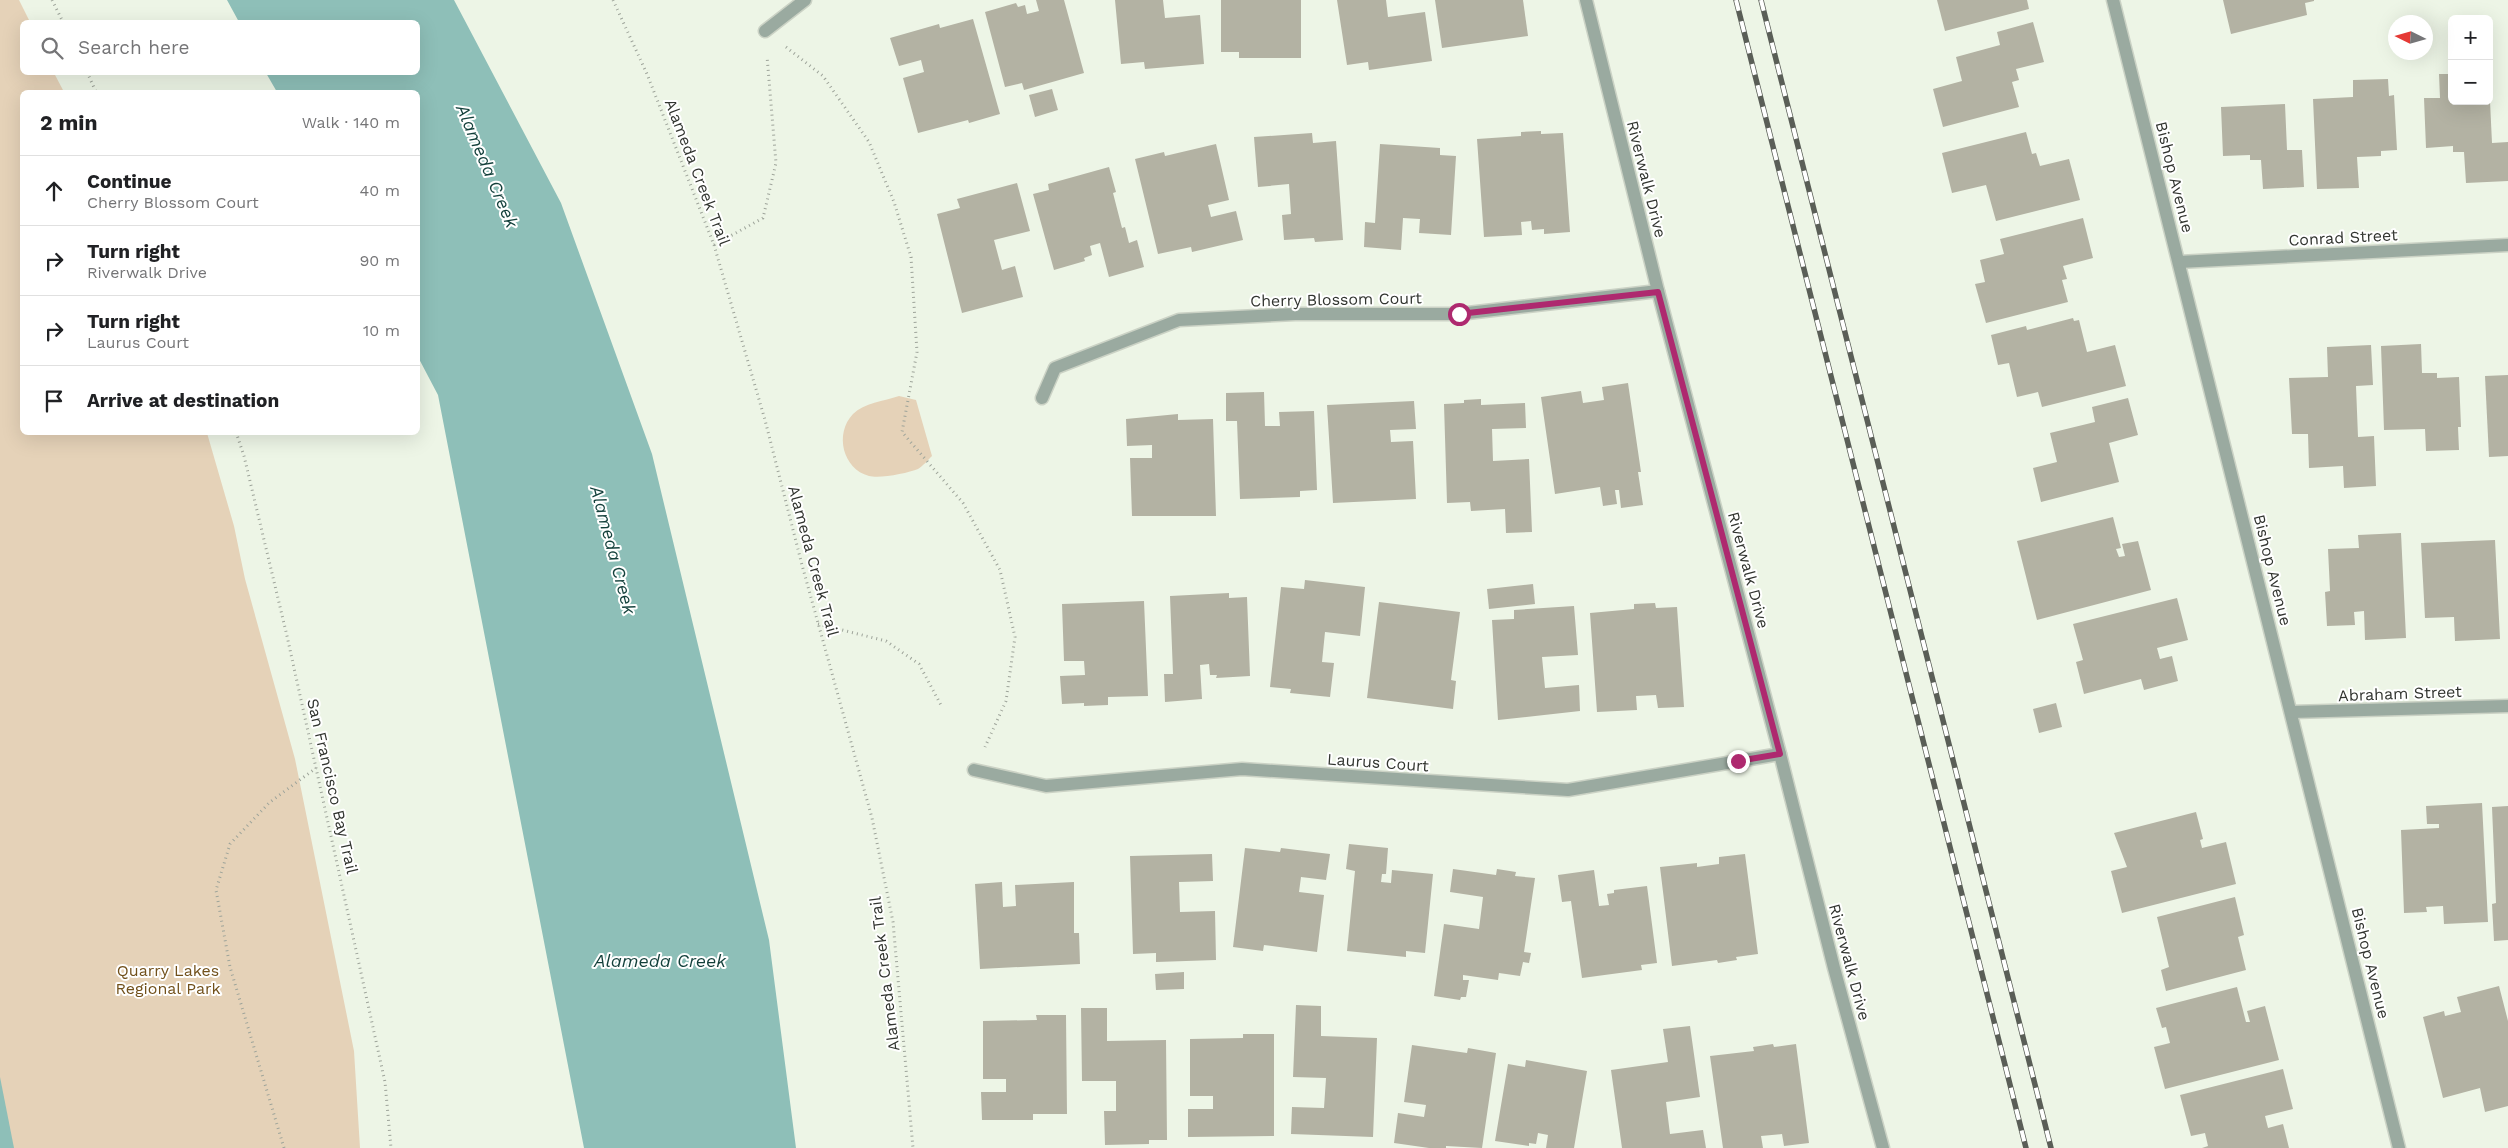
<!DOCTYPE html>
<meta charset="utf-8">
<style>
:root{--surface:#fff;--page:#f6f6f6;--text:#202124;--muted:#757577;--line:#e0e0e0}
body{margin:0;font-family:"Work Sans",sans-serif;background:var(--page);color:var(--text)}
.controls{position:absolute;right:15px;top:15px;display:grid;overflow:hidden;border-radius:8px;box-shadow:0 5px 20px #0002}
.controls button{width:45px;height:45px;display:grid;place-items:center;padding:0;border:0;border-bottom:1px solid var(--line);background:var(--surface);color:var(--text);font:25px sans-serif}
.compass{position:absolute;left:2388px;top:15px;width:45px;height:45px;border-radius:50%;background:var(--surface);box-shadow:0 5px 20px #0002;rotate:275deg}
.stop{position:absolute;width:15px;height:15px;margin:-11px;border:4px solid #ae296f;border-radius:50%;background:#fff}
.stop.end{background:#ae296f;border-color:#fff;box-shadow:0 1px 5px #0008}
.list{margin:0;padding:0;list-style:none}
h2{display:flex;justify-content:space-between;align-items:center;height:65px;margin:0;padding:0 20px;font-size:21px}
h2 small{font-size:16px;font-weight:400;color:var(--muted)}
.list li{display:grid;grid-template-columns:32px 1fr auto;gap:15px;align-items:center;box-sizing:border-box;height:70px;padding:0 20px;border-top:1px solid var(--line)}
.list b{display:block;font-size:19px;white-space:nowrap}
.list p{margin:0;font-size:16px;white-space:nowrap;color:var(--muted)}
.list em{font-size:16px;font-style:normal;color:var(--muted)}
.icon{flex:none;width:28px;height:28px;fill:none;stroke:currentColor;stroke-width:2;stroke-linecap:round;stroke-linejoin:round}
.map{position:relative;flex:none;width:2508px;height:1148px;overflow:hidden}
.search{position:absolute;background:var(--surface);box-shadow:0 5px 20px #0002;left:20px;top:20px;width:400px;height:55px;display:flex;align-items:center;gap:12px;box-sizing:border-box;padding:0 18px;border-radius:8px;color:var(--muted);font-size:19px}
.panel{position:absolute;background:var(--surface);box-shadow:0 5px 20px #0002;left:20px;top:90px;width:400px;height:345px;border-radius:8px}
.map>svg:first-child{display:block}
.green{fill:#e5d2b8}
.water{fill:#8ebfb8}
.building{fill:#b3b2a3}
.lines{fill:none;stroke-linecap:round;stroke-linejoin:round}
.street-casing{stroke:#cbd2c5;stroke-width:15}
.path{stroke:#9ea49a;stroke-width:3;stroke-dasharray:1 4;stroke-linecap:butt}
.street{stroke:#9aaaa0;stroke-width:12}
.rail-casing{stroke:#5a5e57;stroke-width:5.5}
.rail{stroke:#fff;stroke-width:4;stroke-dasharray:11;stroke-linecap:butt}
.route{stroke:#ae296f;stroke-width:6}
.labels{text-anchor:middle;stroke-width:4;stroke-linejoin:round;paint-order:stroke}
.street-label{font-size:16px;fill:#31342f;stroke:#fff}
.park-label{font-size:16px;fill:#71501a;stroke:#fff}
.water-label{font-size:18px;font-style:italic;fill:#123f3a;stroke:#fff}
</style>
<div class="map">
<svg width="2508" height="1148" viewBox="0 0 2508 1148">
<rect width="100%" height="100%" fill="#edf5e6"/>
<!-- green -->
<g class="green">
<polygon points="0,0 19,0 30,22 22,22 22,72 54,73 64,92 22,92 22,432 207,433 234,526 245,579 295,759 354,1051 360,1148 0,1148"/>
<path d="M899 396 916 400 932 456C928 460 923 466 918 469 908 473 880 479 869 476 843 469 834 434 853 414 864 403 884 401 899 396Z"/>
</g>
<!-- water -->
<g class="water">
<polygon points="227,0 454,0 561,203 652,454 769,940 796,1148 584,1148 438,395 418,357 418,92 277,92 266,73 418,72 418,22 239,22"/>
<polygon points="0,1077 14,1148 0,1148"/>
</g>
<!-- building -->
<g class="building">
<polygon points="1036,0 1064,0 1084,73 1024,90 1022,83 1005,87 985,12 1016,3 1018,7 1025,5 1027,14 1039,11"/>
<polygon points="1115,0 1163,0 1165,18 1200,15 1204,64 1145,69 1144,62 1121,64"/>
<polygon points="1221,0 1301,0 1301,58 1239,58 1239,52 1221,52"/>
<polygon points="1337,0 1386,0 1388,17 1425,12 1432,61 1369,70 1368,62 1347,65"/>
<polygon points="1435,0 1523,0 1528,36 1442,48"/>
<polygon points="1937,0 2027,0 2029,9 1945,31"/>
<polygon points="2223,0 2314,0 2314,1 2305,3 2307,15 2231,34"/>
<polygon points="973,19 1000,114 969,123 968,120 918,133 903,78 924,72 921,60 899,66 890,38 939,24 940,28"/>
<polygon points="2033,22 2044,62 2016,69 2019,80 2012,82 2019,107 1943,127 1933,89 1962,81 1956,57 2000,45 1997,32"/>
<polygon points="2439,74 2452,74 2452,101 2490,101 2492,143 2508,142 2508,181 2466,183 2464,152 2453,152 2453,146 2426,148 2424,98 2440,98"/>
<polygon points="2388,79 2389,96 2394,95 2397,150 2381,151 2381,156 2357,157 2359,188 2317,189 2313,99 2353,97 2353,80"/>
<polygon points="1052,89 1058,110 1035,117 1029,95"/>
<polygon points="2285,104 2287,150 2302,150 2304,187 2263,189 2261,160 2250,160 2250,155 2223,156 2221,107"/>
<polygon points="1541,131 1541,134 1563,133 1570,232 1544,234 1544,229 1532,230 1531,221 1521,222 1522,235 1484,237 1477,139 1521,136 1521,132"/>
<polygon points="2026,132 2032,154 2036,153 2040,166 2069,159 2080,200 1996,221 1986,185 1952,193 1942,153"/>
<polygon points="1312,133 1313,143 1336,141 1343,240 1315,242 1314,238 1284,240 1282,215 1291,214 1289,184 1258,187 1254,137"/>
<polygon points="1216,144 1229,200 1208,205 1211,217 1236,211 1243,240 1192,252 1191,247 1158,254 1135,159 1164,152 1165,156"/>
<polygon points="1380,144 1440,148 1440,155 1456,156 1451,235 1419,233 1420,219 1403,218 1401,250 1364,247 1365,222 1375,223"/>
<polygon points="1109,167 1116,192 1113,193 1122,228 1125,227 1129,243 1137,240 1144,267 1109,277 1100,243 1090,246 1092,255 1084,258 1085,261 1054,270 1033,194 1049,190 1048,184"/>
<polygon points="1017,183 1030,231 994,240 1002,270 1015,266 1023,297 962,313 937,214 960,208 957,199"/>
<polygon points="2083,218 2093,258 2063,266 2067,279 2062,280 2068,302 1986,323 1975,284 1985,282 1980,260 2004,254 2000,239"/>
<polygon points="2073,318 2074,321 2079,320 2087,352 2115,345 2126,386 2042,407 2038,392 2017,397 2009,363 1998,365 1991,335 2026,326 2027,330"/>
<polygon points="2421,344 2422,373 2437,373 2437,378 2459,377 2461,427 2458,427 2459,450 2426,451 2425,429 2384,430 2381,346"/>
<polygon points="2371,345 2373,385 2356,386 2358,437 2374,436 2376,486 2344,488 2343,466 2309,468 2308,434 2292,434 2289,378 2328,377 2327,347"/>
<polygon points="2508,375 2508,456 2489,457 2485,376"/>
<polygon points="1628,383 1641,472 1638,472 1643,505 1621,508 1619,490 1615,490 1617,504 1603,506 1600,487 1555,494 1541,397 1581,391 1583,403 1604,400 1602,387"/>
<polygon points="1264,392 1265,426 1280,426 1279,412 1314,411 1317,490 1300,491 1300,497 1240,499 1237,421 1226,421 1226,393"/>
<polygon points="2128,398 2138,435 2109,443 2119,482 2041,502 2033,468 2057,462 2050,433 2095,422 2092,407"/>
<polygon points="1481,399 1481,405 1525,403 1526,428 1492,429 1493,461 1529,459 1532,532 1506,533 1505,509 1471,511 1470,502 1447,503 1444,404 1464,403 1464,400"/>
<polygon points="1414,401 1416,429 1390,430 1391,442 1413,441 1416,499 1333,503 1327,405"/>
<polygon points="1178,414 1178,420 1213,419 1216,516 1132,516 1130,458 1152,458 1152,445 1127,446 1126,419"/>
<polygon points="2113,517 2121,548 2116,549 2119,557 2125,556 2122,544 2138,541 2151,590 2037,620 2017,541"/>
<polygon points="2401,533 2406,638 2365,640 2364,611 2354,612 2355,625 2327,626 2325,592 2330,591 2328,549 2359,548 2358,535"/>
<polygon points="2495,540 2500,639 2455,641 2454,617 2425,618 2421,543"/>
<polygon points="1305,580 1365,587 1360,636 1325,632 1322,662 1334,663 1330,697 1290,693 1291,689 1270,687 1281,587 1304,589"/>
<polygon points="1533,584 1535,604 1489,609 1487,589"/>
<polygon points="1229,593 1229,598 1247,597 1250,676 1216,678 1217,675 1210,675 1209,664 1200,665 1202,699 1165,702 1164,674 1173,674 1170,596"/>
<polygon points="2177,598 2188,640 2157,648 2160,659 2172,656 2178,681 2144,690 2141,679 2084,694 2076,662 2083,660 2073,624"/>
<polygon points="1144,601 1148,696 1108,697 1108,705 1084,706 1084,703 1062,704 1060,676 1085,675 1084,661 1064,661 1062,604"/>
<polygon points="1379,602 1460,612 1451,680 1456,681 1453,709 1367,698"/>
<polygon points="1655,603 1656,608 1677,607 1684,707 1658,708 1656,695 1636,696 1637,710 1597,712 1590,613 1634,609 1634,604"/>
<polygon points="1574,606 1578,655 1542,657 1545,688 1579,685 1580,711 1498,720 1492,620 1514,619 1514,610"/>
<polygon points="2056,703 2062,727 2039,733 2033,709"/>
<polygon points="2482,803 2488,922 2444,924 2443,906 2426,907 2427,912 2404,913 2401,830 2439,828 2439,824 2427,824 2426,806"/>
<polygon points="2508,806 2508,940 2494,941 2492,904 2496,903 2492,807"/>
<polygon points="2196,812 2203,839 2200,840 2202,848 2226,842 2236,884 2122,913 2111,871 2127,867 2114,833"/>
<polygon points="1349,844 1388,848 1386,874 1382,874 1381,882 1391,883 1392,870 1433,874 1425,953 1406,951 1406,957 1347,951 1355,871 1346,869"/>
<polygon points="1245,848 1280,852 1281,848 1330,854 1326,880 1301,877 1299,892 1324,895 1317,952 1264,945 1263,951 1233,947"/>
<polygon points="1212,854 1213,881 1179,882 1180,912 1215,911 1216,960 1156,962 1156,953 1133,954 1130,856"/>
<polygon points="1745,854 1758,954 1736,957 1737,960 1718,963 1717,960 1672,966 1660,867 1697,863 1697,867 1719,864 1719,857"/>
<polygon points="1453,869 1496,875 1497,869 1516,872 1515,876 1535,878 1524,952 1531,953 1529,963 1523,962 1520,976 1499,973 1498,980 1463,975 1463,980 1469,980 1466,997 1461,997 1460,1000 1434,996 1444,924 1479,929 1483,897 1450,892"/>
<polygon points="1594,870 1599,906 1609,905 1607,894 1614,893 1614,890 1647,886 1657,963 1641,965 1642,970 1582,978 1571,901 1562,902 1558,875"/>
<polygon points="1002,882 1003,907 1016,906 1015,885 1074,882 1074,933 1079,933 1080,964 980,969 975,884"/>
<polygon points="2235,897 2244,935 2238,937 2246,970 2166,991 2161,970 2169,967 2157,917"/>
<polygon points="1184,972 1184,989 1156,990 1155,974"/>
<polygon points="2499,986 2508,1021 2508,1106 2485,1112 2480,1088 2443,1098 2423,1017 2444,1011 2445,1016 2461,1012 2457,997"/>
<polygon points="2237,987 2246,1022 2250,1022 2247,1011 2265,1006 2279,1060 2165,1089 2154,1047 2170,1043 2166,1027 2162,1028 2156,1008"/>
<polygon points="1296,1005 1321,1006 1321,1036 1377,1038 1373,1137 1291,1134 1292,1107 1324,1108 1326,1078 1293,1077"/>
<polygon points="1081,1008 1107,1008 1107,1041 1166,1040 1167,1140 1149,1140 1149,1144 1105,1145 1104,1111 1116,1111 1116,1081 1082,1081"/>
<polygon points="1036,1015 1066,1015 1067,1114 1033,1114 1033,1120 982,1120 981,1092 1006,1092 1006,1079 983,1079 983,1021 1037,1020"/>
<polygon points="1690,1026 1700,1097 1666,1102 1670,1134 1703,1130 1706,1148 1622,1148 1611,1070 1668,1062 1663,1029"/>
<polygon points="1243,1034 1274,1034 1274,1136 1188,1137 1188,1109 1213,1109 1213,1096 1190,1096 1190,1039 1243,1038"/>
<polygon points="1773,1044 1774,1047 1796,1044 1809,1143 1784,1146 1782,1134 1761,1136 1763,1148 1723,1148 1710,1056 1754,1051 1753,1047"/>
<polygon points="1412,1045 1467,1053 1468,1048 1496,1053 1482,1148 1446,1146 1446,1148 1429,1148 1394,1143 1398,1113 1424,1117 1426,1105 1404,1102"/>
<polygon points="1526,1060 1587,1071 1574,1148 1546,1148 1548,1135 1538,1133 1536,1144 1529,1143 1529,1146 1495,1141 1508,1064 1525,1067"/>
<polygon points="2283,1069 2293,1109 2265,1116 2268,1128 2283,1124 2289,1148 2202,1148 2208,1146 2205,1133 2191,1136 2180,1095"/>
</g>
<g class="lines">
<!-- street casing -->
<g class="street-casing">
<g id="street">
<polyline points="1586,0 1658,291 1780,754 1834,968 1883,1148"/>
<polyline points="2113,0 2399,1148"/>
<polyline points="765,31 805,0"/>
<polyline points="2179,262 2508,245"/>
<polyline points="1042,398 1055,368 1179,320 1295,314 1459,314 1658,291"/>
<polyline points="2292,712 2508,706"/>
<polyline points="974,770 1046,786 1242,769 1568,790 1780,754"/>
</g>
</g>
<!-- path -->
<g class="path">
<polyline points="52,0 63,22"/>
<polyline points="613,0 647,74 714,245 765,420 802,565 872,818 893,922 913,1148"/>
<polyline points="786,47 823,76 869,142 894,202 911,257 917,352 902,432 963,503 1000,570 1015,637 1006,701 985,747"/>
<polyline points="87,72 96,92"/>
<polyline points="714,245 763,218 776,163 767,56"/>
<polyline points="236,432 244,456 287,636 385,1082 391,1148"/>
<polyline points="818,624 886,641 919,664 942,707"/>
<polyline points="284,1148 230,967 216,890 230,844 270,802 316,768"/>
</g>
<!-- street -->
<use href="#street" class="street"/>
<!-- rail casing -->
<g class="rail-casing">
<g id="rail">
<polyline points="1736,0 2026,1148"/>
<polyline points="1761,0 2051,1148"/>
</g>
</g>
<!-- rail -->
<use href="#rail" class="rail"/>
</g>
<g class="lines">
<!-- route -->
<polyline class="route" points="1459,314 1658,292 1780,754 1738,761"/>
</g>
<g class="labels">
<!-- street labels -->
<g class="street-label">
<text transform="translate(698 172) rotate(69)" y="6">Alameda Creek Trail</text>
<text transform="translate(2175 177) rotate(76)" y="6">Bishop Avenue</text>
<text transform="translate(1647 179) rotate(76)" y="6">Riverwalk Drive</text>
<text transform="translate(2343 237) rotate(-3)" y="6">Conrad Street</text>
<text transform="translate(1336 299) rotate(-1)" y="6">Cherry Blossom Court</text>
<text transform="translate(814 561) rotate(75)" y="6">Alameda Creek Trail</text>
<text transform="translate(1749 570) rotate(75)" y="6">Riverwalk Drive</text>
<text transform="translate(2273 570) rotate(76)" y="6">Bishop Avenue</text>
<text transform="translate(2400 693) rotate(-2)" y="6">Abraham Street</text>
<text transform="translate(1378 762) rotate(4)" y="6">Laurus Court</text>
<text transform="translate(333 786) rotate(77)" y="6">San Francisco Bay Trail</text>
<text transform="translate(1850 962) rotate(75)" y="6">Riverwalk Drive</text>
<text transform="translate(2371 963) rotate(76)" y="6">Bishop Avenue</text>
<text transform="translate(884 974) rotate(-97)" y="6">Alameda Creek Trail</text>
</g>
<!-- park labels -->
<g class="park-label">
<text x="168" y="976">Quarry Lakes<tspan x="168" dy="18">Regional Park</tspan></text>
</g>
<!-- water labels -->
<g class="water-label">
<text transform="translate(487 166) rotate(67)" y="6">Alameda Creek</text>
<text transform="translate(613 550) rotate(75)" y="6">Alameda Creek</text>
<text x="660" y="967">Alameda Creek</text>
</g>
</g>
</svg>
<div class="controls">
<button>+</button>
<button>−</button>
</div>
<svg class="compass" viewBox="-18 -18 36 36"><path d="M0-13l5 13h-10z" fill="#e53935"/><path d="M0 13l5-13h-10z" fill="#757577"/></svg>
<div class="stop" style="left:1459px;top:314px"></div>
<div class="stop end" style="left:1738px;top:761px"></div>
<div class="search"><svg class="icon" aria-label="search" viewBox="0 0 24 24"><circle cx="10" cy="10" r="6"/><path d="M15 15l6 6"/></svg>Search here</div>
<section class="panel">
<h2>2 min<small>Walk · 140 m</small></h2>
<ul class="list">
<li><svg class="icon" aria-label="ahead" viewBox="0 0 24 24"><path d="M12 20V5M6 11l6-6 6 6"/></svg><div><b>Continue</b><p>Cherry Blossom Court</p></div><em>40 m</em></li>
<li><svg class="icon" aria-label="right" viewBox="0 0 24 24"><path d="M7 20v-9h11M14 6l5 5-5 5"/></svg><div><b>Turn right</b><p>Riverwalk Drive</p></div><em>90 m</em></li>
<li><svg class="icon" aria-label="right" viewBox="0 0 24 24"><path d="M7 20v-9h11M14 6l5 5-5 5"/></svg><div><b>Turn right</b><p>Laurus Court</p></div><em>10 m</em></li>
<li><svg class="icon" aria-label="arrive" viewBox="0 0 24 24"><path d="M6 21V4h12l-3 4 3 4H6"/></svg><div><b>Arrive at destination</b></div></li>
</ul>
</section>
</div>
